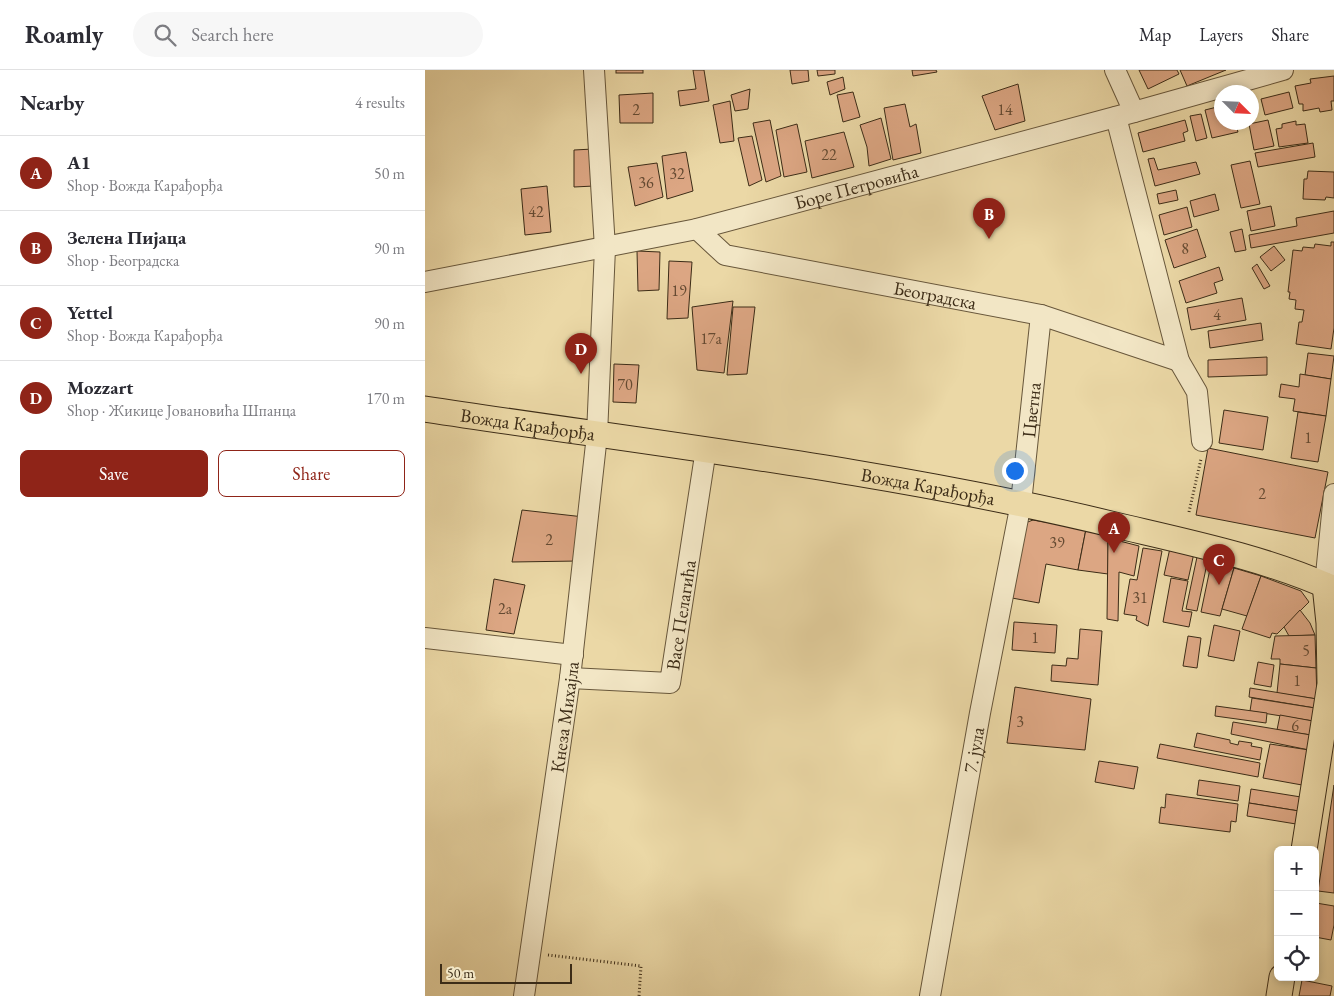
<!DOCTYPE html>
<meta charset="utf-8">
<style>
:root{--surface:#fff;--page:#f7f7f7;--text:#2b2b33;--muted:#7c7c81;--line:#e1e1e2;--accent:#8f2418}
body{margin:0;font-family:"EB Garamond",serif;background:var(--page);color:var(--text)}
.controls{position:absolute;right:15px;bottom:15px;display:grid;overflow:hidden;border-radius:8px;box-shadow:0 2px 8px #0003}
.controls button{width:45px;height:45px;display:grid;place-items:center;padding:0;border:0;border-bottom:1px solid var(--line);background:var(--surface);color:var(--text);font:25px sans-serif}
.compass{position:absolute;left:789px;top:15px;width:45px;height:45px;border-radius:50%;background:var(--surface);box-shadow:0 2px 8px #0003;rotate:114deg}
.scale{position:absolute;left:15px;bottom:12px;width:132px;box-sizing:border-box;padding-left:5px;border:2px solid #3c2c17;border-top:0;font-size:14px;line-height:18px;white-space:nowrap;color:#3c2c17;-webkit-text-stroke:4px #f2e6c5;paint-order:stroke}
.you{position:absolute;left:589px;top:400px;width:18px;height:18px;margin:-12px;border:4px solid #fff;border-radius:50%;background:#1a73e8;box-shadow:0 0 0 8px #1a73e833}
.badge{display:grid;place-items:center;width:32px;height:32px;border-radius:50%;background:var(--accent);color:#fff;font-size:16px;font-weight:700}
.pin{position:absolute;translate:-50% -41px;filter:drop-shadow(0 1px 2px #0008)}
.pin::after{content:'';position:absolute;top:26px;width:18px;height:15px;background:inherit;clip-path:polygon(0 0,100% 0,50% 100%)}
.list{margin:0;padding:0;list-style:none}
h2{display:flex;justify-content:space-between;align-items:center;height:65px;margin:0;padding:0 20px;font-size:21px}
h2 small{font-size:16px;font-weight:400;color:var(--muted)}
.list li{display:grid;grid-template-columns:32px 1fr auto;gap:15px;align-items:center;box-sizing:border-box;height:75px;padding:0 20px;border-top:1px solid var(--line)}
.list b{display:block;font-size:19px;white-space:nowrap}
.list p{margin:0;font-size:16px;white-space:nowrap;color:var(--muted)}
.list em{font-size:16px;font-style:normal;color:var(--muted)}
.actions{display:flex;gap:10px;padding:15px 20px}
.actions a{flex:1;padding:11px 0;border:1px solid var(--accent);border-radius:8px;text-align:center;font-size:18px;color:var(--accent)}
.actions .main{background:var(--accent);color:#fff}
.icon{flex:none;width:28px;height:28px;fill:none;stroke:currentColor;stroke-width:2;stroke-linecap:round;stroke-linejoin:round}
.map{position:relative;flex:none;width:909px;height:926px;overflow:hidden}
header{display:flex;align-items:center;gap:30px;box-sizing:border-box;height:70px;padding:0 25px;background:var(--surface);border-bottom:1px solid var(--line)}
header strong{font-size:24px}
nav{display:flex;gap:28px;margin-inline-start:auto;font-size:18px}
.search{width:350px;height:45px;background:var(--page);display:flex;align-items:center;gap:12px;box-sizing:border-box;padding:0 18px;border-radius:28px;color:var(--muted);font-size:19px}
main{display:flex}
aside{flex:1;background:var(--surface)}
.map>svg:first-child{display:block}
.building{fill:#dca683;stroke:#3c2c17}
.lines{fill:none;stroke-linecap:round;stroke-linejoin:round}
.minor-casing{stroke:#68573b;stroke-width:22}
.major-casing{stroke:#3c2c17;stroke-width:27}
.path{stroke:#3c2c17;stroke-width:3;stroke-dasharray:1 2.5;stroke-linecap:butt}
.minor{stroke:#f2e6c5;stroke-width:20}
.major{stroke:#ebd8a6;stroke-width:25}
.labels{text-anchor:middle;stroke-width:5;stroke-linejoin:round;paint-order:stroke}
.number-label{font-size:16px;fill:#644a32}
.street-label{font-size:19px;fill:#3c2c17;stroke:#f2e6c5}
</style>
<header>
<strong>Roamly</strong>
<div class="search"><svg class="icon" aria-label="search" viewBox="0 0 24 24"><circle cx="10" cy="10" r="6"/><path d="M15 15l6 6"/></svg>Search here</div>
<nav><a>Map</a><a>Layers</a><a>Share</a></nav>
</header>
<main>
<aside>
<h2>Nearby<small>4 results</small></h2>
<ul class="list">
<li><span class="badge">A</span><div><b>A1</b><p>Shop · Вожда Карађорђа</p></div><em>50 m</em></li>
<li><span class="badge">B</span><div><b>Зелена Пијаца</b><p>Shop · Београдска</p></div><em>90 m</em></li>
<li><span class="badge">C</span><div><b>Yettel</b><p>Shop · Вожда Карађорђа</p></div><em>90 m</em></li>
<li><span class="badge">D</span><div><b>Mozzart</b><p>Shop · Жикице Јовановића Шпанца</p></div><em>170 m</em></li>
</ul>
<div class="actions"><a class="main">Save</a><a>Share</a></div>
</aside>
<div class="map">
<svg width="909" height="926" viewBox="0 0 909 926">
<rect width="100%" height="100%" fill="#ebd8a6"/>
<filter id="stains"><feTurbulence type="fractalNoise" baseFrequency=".004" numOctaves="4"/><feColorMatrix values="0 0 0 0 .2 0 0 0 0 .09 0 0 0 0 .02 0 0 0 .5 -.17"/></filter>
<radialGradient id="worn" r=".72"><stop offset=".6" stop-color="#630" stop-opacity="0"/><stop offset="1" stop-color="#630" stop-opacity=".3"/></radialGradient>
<!-- building -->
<g class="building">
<rect x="191" y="0" width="27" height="3"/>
<polygon points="268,0 279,0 284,31 255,36 253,21 271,19"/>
<polygon points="365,0 383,0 384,11 367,14"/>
<polygon points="392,0 410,0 410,4 393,6"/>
<polygon points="487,0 511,0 512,2 488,6"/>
<polygon points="714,0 752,0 754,4 723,19"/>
<polygon points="755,0 801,0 762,16"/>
<polygon points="909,6 909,31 906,31 907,40 895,42 894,38 878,41 878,34 874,34 870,16 886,13 885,9"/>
<polygon points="418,7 420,19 405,25 402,12"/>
<polygon points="593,14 600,51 570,60 557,26"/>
<polygon points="325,19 323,39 310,41 306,25"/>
<polygon points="428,22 435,47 418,52 412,25"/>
<polygon points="864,22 868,38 840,45 836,29"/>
<polygon points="228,23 228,53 195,53 194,25"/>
<polygon points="305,31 309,71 295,73 288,35"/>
<polygon points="480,34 485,57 491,54 496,83 468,90 459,38"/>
<polygon points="796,36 796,52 810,52 813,62 787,68 780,40"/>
<polygon points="776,44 782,68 771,71 765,46"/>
<polygon points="456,48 466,89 444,96 442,77 435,55"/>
<polygon points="345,50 356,106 341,112 328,53"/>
<polygon points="760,50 763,61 758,63 760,71 718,82 713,63"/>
<polygon points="843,50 849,76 829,80 824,54"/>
<polygon points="871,51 871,55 880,54 883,73 854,77 851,59 857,58 857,54"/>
<polygon points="372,54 382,102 359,107 351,60"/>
<polygon points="419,62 429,97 387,108 380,71"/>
<polygon points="327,66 337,110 324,116 313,68"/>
<polygon points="888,73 890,87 833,97 830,83"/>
<polygon points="168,79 169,116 149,117 149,80"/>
<polygon points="261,82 268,121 242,129 237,86"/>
<polygon points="729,88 733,100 771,92 775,104 730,116 723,89"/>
<polygon points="825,91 835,134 816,138 806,95"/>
<polygon points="232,93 238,127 210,136 203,97"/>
<polygon points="883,101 909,102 909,128 901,127 900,130 878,129 879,109 882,109"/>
<polygon points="122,116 126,162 100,165 96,119"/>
<polygon points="751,120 753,130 734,134 732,124"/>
<polygon points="790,124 794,140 769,147 765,131"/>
<polygon points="846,136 850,156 826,161 822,141"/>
<polygon points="762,137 767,157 739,165 734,145"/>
<polygon points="909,141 909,163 826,178 824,165 872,156 871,148"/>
<polygon points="772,159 781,187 749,198 740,170"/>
<polygon points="817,159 821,180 810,182 805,162"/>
<polygon points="906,172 909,172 909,258 906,279 871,274 874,252 877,252 879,240 870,239 871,230 864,229 865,222 863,222 868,180 877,181 878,177 889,178 890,174 906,176"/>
<polygon points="849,176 860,190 846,201 835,187"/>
<polygon points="212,181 235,182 234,220 213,221"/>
<polygon points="244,191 267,192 263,248 242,249"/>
<polygon points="832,194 845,216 839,219 827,198"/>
<polygon points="794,197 798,210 789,213 792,223 761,233 754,211"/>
<polygon points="817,228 821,250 766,260 762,238"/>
<polygon points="308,231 299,303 272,300 267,237"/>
<polygon points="308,237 330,237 322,304 302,305"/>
<polygon points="836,253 838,270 785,278 783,261"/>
<polygon points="883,283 909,286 906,309 880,305"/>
<polygon points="842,287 842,305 783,307 783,290"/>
<polygon points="189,294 214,295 211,333 188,332"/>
<polygon points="875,304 906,309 901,346 868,341 870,329 854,327 856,314 874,317"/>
<polygon points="799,340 843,347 838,380 794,373"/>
<polygon points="873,342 901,346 893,392 866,388"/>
<polygon points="783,378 903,402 890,468 771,445"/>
<polygon points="97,440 159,447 154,491 87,492"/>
<polygon points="608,450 661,459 653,500 621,494 614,533 587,528 600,453"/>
<polygon points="661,459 683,468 683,504 653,500"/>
<polygon points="683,468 714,476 709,506 694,502 693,551 682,549"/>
<polygon points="718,478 737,481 723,556 711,550 712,546 699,544 705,509 712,510"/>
<polygon points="745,478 769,483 763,510 739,505"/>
<polygon points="772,487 783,489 772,541 761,539"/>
<polygon points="786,494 809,498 795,546 776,542"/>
<polygon points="809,498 836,506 822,546 797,539"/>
<polygon points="836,506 876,521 884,532 852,564 847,563 845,568 817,559"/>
<polygon points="746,508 763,511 757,541 767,542 764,557 738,552"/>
<polygon points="69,509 100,515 89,564 61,560"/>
<polygon points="875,540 885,553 890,565 864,566 859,557"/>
<polygon points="589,552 632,555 630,583 587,580"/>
<polygon points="789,555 815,561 809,591 783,586"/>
<polygon points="655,559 677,561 673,615 626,611 627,595 641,596 642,588 653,589"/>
<polygon points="890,565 891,598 855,594 855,589 846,589 850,566"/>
<polygon points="763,566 776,568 772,598 758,596"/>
<polygon points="833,592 849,595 846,617 829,614"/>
<polygon points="855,594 891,598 892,629 852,623"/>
<polygon points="590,617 666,629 660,680 582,673"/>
<polygon points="825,618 892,629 890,638 824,627"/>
<polygon points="827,628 890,638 888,651 825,641"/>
<polygon points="791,636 842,643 841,653 790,646"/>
<polygon points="855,645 888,651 886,665 852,660"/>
<polygon points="808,652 886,665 884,680 806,664"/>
<polygon points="772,663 805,670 805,673 813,675 814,671 827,673 826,676 837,678 835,690 769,677"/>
<polygon points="735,674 835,693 833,707 732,688"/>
<polygon points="845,674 884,680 877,715 838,708"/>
<polygon points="674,691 713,697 709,719 670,712"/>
<polygon points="774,710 815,716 813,731 772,725"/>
<polygon points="909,715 909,823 893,821"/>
<polygon points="826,719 876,727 874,741 824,733"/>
<polygon points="741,724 813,734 811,752 806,751 805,762 734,753 736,737 740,738"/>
<polygon points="824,733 874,741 871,754 822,746"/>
<polygon points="891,833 909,836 909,855 906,870 890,867"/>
<polygon points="877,910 907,916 905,926 874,926"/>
</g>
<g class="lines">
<!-- minor casing -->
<g class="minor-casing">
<g id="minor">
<polyline points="690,0 709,42"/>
<path id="s1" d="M272 159 300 185 616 245 754 291 691 47"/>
<path id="s2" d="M0 212 272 159 709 42 858 0"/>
<polyline points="754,291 772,322 777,371"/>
<polyline points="900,515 909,424"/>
<polyline points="0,568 148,585"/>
<path id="s3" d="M145 608 245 613 281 379"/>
<path id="s4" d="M99 926 145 608 172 365 180 178 169 0"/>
<path id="s5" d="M505 926 555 643 596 433 616 245"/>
</g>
</g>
<!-- major casing -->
<g class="major-casing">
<g id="major">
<path id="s6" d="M0 339C230 374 463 400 690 455 762 472 841 488 909 519"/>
<polyline points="879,780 905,614 904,553 900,515"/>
<polyline points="854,926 857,907"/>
</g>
</g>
<!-- path -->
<g class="path">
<polyline points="764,442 776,389"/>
<polyline points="123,885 216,896 214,926"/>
</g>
<!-- minor -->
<use href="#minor" class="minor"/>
<!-- major -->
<use href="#major" class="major"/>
</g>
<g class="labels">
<!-- number labels -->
<g class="number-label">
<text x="211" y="45">2</text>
<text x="580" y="45">14</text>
<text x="404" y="90">22</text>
<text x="252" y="109">32</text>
<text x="221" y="118">36</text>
<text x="111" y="147">42</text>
<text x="760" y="184">8</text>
<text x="254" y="226">19</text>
<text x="792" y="250">4</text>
<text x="286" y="274">17a</text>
<text x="200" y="320">70</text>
<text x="883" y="373">1</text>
<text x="837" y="429">2</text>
<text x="124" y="475">2</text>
<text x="632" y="478">39</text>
<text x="715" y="533">31</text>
<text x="80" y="544">2a</text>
<text x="610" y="573">1</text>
<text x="881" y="586">5</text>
<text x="872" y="616">1</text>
<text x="595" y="657">3</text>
<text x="870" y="661">6</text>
</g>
<!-- street labels -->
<g class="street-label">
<text dy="7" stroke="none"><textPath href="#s2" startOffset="442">Боре Петровића</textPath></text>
<text dy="7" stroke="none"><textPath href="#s1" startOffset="252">Београдска</textPath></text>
<text dy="7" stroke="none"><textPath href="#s5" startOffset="595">Цветна</textPath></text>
<text dy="7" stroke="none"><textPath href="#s6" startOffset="104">Вожда Карађорђа</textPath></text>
<text dy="7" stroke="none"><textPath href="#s6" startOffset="509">Вожда Карађорђа</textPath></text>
<text dy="7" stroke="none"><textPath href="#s3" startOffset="169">Васе Пелагића</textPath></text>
<text dy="7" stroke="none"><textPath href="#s4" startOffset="282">Кнеза Михајла</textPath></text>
<text dy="7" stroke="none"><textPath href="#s5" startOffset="250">7. јула</textPath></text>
</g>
</g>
<rect width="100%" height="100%" filter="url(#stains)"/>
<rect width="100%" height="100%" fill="url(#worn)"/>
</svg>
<div class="controls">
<button>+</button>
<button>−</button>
<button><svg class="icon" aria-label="locate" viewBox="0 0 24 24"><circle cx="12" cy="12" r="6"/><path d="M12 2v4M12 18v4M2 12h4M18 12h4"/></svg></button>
</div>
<svg class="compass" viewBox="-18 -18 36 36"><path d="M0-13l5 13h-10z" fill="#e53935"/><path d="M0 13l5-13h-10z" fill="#7c7c81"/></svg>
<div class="scale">50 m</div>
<div class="you"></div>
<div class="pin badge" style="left:689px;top:483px">A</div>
<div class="pin badge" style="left:564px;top:169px">B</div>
<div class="pin badge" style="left:794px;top:515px">C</div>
<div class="pin badge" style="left:156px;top:304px">D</div>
</div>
</main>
